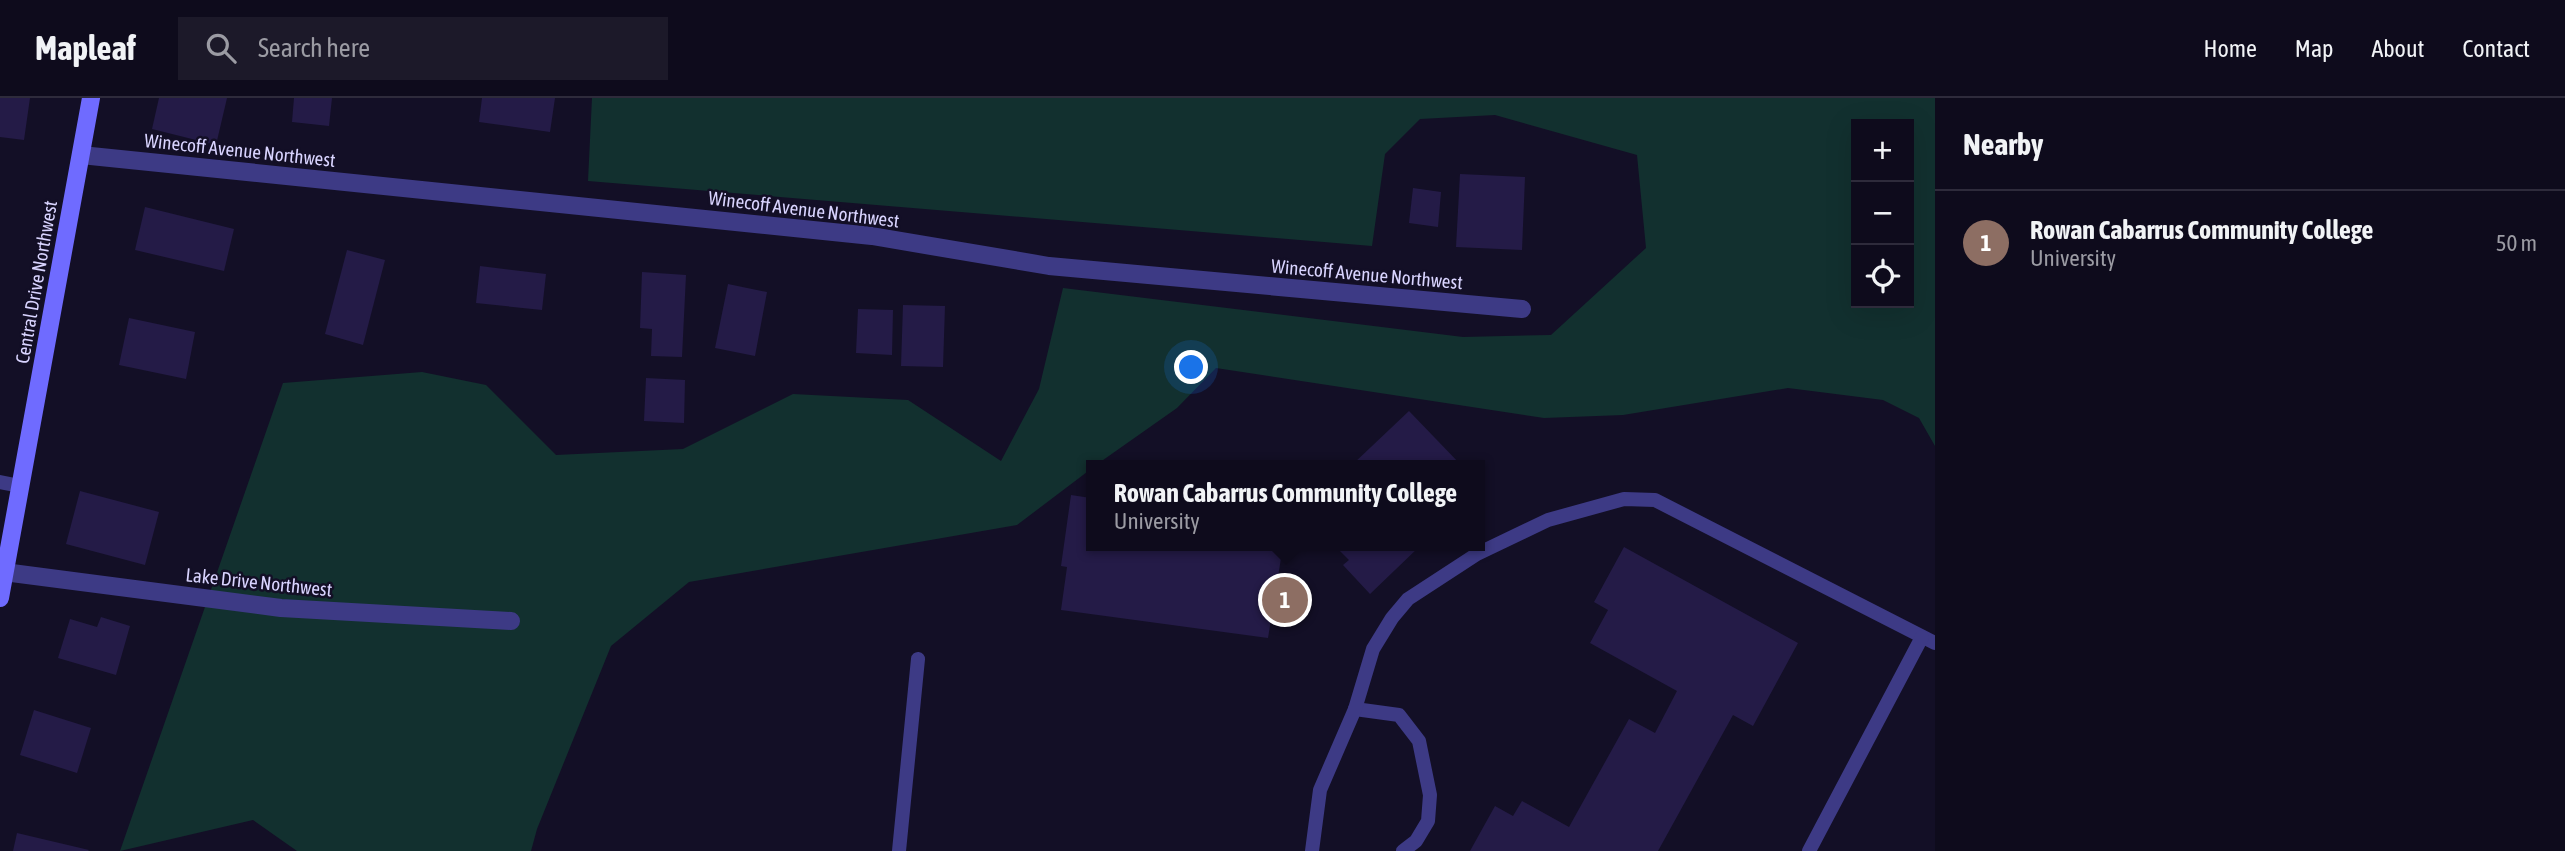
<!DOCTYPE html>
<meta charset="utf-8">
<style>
:root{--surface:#0e0b1c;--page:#1c1929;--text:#f1f3f6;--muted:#9b9ba3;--line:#2e2b3b;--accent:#00e5ff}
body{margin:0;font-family:"Asap Condensed",sans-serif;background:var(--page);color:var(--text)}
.controls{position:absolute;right:21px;top:21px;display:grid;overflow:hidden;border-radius:0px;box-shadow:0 7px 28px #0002}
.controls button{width:63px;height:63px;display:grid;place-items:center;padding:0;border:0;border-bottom:2px solid var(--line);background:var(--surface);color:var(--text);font:35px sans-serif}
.you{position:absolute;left:1192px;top:270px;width:24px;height:24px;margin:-18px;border:5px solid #fff;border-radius:50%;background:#1a73e8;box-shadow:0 0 0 10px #1a73e833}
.badge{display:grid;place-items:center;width:46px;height:46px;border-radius:50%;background:var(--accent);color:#fff;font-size:23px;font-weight:700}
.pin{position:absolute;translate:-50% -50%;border:4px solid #fff;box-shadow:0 2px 7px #0006}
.popup{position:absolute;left:1086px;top:362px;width:399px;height:91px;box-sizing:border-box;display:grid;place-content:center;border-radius:0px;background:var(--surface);filter:drop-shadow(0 2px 5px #0005);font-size:23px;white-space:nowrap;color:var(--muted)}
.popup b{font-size:26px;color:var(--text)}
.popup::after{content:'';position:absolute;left:50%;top:100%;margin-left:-14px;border:14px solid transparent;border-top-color:var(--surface)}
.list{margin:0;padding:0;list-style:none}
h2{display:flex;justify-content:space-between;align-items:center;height:91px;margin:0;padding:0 28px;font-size:30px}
h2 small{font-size:23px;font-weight:400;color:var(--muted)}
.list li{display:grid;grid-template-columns:46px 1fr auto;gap:21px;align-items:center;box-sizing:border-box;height:105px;padding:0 28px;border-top:2px solid var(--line)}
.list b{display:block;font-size:26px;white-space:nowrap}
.list p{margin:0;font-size:23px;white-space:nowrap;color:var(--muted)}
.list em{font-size:23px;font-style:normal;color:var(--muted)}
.icon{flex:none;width:38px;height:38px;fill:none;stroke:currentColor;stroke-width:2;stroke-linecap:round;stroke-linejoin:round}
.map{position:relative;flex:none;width:1935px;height:753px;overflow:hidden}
header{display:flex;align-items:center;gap:42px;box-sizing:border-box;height:98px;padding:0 35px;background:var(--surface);border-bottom:2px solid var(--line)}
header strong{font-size:33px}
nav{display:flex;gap:38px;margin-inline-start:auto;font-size:24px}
.search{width:490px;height:63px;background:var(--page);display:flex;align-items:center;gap:18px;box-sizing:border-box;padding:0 24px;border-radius:0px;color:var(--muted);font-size:26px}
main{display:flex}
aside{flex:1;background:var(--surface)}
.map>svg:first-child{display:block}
.green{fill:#12302f;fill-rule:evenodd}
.building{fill:#241b47}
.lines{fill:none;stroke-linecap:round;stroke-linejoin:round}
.lane{stroke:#3d3a85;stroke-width:14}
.street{stroke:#3d3a85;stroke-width:18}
.secondary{stroke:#6f6bff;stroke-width:18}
.labels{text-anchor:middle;stroke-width:5;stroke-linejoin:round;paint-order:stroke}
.street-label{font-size:19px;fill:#d9d4ff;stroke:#130f26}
</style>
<header>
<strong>Mapleaf</strong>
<div class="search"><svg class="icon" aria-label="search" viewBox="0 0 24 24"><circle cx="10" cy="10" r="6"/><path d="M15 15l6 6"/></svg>Search here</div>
<nav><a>Home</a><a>Map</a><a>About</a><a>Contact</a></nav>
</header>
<main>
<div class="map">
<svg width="1935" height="753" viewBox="0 0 1935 753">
<rect width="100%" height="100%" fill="#130f26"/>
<!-- green -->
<path class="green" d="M592 0H1935V348L1919 320 1883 302 1788 290 1623 317 1544 320 1216 270 1177 310 1096 367H1091V371L1017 427 689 484 611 548 537 731 531 753H297L253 722 120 753 283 285 422 274 486 287 556 357 683 351 793 296 908 302 1001 363 1039 291 1063 190 1463 239 1551 237 1646 150 1637 57 1495 17 1420 21 1385 56 1372 148 588 83ZM1856 26H1909V205H1856Z"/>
<!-- building -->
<g class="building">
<polygon points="0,0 30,0 24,42 0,39"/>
<polygon points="159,0 227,0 216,47 152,31"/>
<polygon points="294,0 332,0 329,28 292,24"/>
<polygon points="482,0 555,0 550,34 479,24"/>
<polygon points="1460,76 1525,79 1522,152 1456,149"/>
<polygon points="1413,90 1441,94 1438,129 1409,125"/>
<polygon points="145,109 234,131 224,173 135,152"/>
<polygon points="347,152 385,162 363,247 325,236"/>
<polygon points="480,168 546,176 542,212 476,205"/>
<polygon points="642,174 686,177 682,259 651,258 652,231 640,230"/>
<polygon points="728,186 767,194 755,258 715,250"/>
<polygon points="903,207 945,208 943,269 901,268"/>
<polygon points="858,211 893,212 892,257 856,255"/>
<polygon points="129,220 195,234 186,281 119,267"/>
<polygon points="646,280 685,282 684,325 644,323"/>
<polygon points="1409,313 1461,367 1352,367"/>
<polygon points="80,393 159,414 145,467 66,446"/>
<polygon points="1071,397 1091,400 1091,448 1283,448 1268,540 1061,512 1067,469 1061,468"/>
<polygon points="1335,448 1420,448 1370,496 1343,467 1349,462"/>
<polygon points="1624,449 1798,545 1753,628 1733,617 1658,753 1470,753 1495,708 1513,718 1522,703 1569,729 1629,621 1655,635 1677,593 1590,545 1608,512 1594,504"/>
<polygon points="101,519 130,528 116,577 58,560 70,521 97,529"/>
<polygon points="34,612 91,630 77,675 20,657"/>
<polygon points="17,735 89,752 88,753 13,753"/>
</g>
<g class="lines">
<!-- lane -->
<g class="lane">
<polyline points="0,384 20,388"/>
<polyline points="1355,611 1399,617 1419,643 1430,697 1428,723 1416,743 1403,753"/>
<polyline points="899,753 918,561"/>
<polyline points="1312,753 1320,692 1355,611 1373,551 1392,520 1408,501 1477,456 1548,422 1624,401 1655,402 1935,545"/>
<polyline points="1809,753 1922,539"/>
</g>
<!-- street -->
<g class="street">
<polyline points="81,57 872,138 1049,168 1522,211"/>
<polyline points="4,474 281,510 511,523"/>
</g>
<!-- secondary -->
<polyline class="secondary" points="0,500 91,0"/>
</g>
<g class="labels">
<!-- street labels -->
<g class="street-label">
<text transform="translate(240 52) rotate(6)" y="7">Winecoff Avenue Northwest</text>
<text transform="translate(804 111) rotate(7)" y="7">Winecoff Avenue Northwest</text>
<text transform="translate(1367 176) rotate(5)" y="7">Winecoff Avenue Northwest</text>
<text transform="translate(36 184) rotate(-80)" y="7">Central Drive Northwest</text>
<text transform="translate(259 484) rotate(6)" y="7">Lake Drive Northwest</text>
</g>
</g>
</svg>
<div class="controls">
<button>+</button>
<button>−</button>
<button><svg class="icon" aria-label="locate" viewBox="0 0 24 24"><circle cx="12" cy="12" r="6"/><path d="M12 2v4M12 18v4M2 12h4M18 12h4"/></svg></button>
</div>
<div class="you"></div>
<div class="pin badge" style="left:1285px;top:502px;background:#8d6e63">1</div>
<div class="popup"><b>Rowan Cabarrus Community College</b>University</div>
</div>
<aside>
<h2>Nearby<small></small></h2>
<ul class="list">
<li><span class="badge" style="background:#8d6e63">1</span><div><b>Rowan Cabarrus Community College</b><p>University</p></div><em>50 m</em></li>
</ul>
</aside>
</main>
